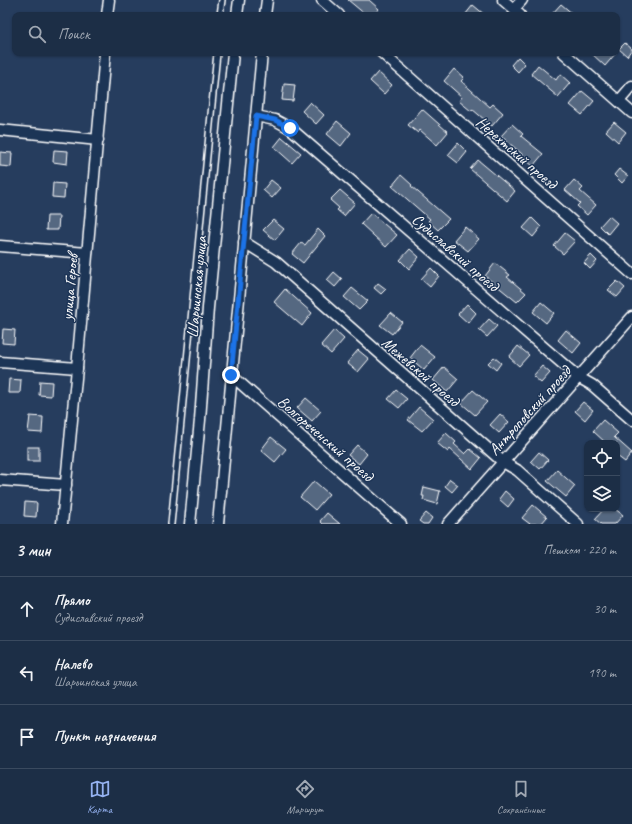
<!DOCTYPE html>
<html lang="ru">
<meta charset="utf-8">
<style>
:root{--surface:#1c2e46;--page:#25364d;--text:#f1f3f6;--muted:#a0a8b3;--line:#3a4a5f;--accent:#95b2f1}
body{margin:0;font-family:Caveat,sans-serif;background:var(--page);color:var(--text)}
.controls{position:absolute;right:12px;bottom:12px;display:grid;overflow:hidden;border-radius:8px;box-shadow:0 1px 3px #0004}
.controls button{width:36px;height:36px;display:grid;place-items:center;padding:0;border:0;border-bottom:1px solid var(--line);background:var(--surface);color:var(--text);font:20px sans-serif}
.stop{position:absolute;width:12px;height:12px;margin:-9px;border:3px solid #1a73e8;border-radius:50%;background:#fff}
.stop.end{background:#1a73e8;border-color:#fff;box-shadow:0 1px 4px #0008}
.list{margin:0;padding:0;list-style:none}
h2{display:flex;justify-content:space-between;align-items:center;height:52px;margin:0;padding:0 16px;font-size:17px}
h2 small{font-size:13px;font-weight:400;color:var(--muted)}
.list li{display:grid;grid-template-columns:26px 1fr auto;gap:12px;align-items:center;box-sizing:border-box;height:64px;padding:0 16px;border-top:1px solid var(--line)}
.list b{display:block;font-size:15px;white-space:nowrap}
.list p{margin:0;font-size:13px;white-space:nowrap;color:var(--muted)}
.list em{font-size:13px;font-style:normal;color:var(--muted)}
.icon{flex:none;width:22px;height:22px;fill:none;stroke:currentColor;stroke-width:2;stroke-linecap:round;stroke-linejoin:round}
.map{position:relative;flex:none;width:632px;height:524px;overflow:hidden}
.search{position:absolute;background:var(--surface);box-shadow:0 1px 3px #0004;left:12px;right:12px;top:12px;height:44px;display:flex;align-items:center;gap:10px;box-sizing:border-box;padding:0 14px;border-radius:8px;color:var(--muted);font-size:15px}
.sheet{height:244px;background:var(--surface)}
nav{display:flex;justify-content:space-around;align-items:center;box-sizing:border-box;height:56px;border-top:1px solid var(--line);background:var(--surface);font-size:11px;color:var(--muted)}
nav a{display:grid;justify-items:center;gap:2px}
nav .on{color:var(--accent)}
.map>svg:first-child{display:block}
.building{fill:#556781;stroke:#fff}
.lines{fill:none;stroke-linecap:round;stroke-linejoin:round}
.lane-casing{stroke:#fff;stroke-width:8}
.street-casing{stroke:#fff;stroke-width:13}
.lane{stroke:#1d3557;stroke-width:5}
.street{stroke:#1d3557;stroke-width:10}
.route{stroke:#1a73e8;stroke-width:5}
.labels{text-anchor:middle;stroke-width:3;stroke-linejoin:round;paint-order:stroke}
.street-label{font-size:16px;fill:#fff;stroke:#1d3557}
</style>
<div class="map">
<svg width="632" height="524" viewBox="0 0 632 524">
<rect width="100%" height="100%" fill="#263d5e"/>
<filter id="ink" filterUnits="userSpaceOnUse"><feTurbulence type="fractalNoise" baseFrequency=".025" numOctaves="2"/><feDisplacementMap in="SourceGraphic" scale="8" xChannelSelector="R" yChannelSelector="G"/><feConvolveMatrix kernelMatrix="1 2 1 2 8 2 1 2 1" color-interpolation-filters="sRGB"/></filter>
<g filter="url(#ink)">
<!-- building -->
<g class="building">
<polygon points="348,0 369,0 379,9 374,15 366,15"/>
<polygon points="561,4 574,15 551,15"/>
<polygon points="473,5 485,15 465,15"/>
<polygon points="625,43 632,49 627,56 619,49"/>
<polygon points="591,53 616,53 605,66"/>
<polygon points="518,57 525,64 518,72 511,65"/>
<polygon points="538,65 556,80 560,74 570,83 558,97 531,74"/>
<polygon points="454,69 464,78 461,81 490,107 493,104 503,113 492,126 472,109 471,111 459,101 462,97 444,81"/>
<polygon points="378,72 392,85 384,94 370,81"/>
<polygon points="284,84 295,85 293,101 282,100"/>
<polygon points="582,91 594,101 582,115 570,105"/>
<polygon points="310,102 324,115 316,124 302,111"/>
<polygon points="422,109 448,132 437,145 420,130 418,133 408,125"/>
<polygon points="337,121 351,133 341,146 327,134"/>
<polygon points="614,122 626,132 618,142 606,131"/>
<polygon points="512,124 523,134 521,136 543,154 533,166 521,156 522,154 501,136"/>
<polygon points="282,137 301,153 292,163 274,147"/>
<polygon points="458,143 467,152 458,163 448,155"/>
<polygon points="54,150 68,151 67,164 53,162"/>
<polygon points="0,152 12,153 11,167 0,166"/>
<polygon points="478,160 515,191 507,201 470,169"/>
<polygon points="619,169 628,176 622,183 614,175"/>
<polygon points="401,175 412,185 411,186 449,219 438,230 428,221 430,219 392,186"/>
<polygon points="271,180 281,188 272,198 263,190"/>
<polygon points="574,180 583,188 580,191 596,205 587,215 577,206 580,203 565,190"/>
<polygon points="53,183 65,184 64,198 52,197"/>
<polygon points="340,190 355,203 344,216 337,210 339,208 330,200"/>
<polygon points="371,213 397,235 386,247 361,224"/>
<polygon points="47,216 59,216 58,230 46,230"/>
<polygon points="609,216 617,223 608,234 600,226"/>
<polygon points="532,218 541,227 533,237 523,228"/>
<polygon points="273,220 284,229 275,240 263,230"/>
<polygon points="465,227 479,239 468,251 454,240"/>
<polygon points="318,229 325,236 303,263 292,254 301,243 305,245"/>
<polygon points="565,233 575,241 563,254 554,246"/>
<polygon points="410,249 419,257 409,269 400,260"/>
<polygon points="591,255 597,261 590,269 584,263"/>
<polygon points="495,263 510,275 507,277 526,293 517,302 485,276"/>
<polygon points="431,268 439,276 430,287 421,279"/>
<polygon points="334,272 342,279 335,287 327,280"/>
<polygon points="617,281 625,288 617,297 608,290"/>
<polygon points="378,283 386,289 381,294 374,288"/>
<polygon points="352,288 368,301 359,310 344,297"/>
<polygon points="285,289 312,313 302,326 274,302"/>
<polygon points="541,302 554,313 546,323 533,312"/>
<polygon points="467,304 476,313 468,323 458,314"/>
<polygon points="391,313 402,322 392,334 380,325"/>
<polygon points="489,319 497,326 487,337 479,330"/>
<polygon points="3,329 15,330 14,344 2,343"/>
<polygon points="334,330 344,339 331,354 321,345"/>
<polygon points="566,330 581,343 573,353 558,340"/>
<polygon points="420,345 435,357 424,370 410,358"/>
<polygon points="518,346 529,355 519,366 509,357"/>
<polygon points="358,350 369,359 358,372 347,363"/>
<polygon points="494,357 501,363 496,370 488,363"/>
<polygon points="542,366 550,373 541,383 533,376"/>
<polygon points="444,367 458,379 447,392 433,380"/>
<polygon points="9,379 21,380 20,393 8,393"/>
<polygon points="40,381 52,382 51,396 39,395"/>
<polygon points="396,390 407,399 399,408 388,399"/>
<polygon points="473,390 487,402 475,415 461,403"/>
<polygon points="306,398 321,411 312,421 297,408"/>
<polygon points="583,402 593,410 585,420 575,411"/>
<polygon points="419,407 433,419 422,431 408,420"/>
<polygon points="500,414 509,422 499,433 490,425"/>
<polygon points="30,416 43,417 42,433 28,432"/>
<polygon points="603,420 618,433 614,437 632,453 625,462 617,456 617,443 606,443 593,431"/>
<polygon points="446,433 456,442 454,444 465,454 470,449 481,458 472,469 450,449 448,452 437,443"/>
<polygon points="271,437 286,449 275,462 261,450"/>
<polygon points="357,445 367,454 359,464 348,455"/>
<rect x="27" y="447" width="12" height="14"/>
<polygon points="539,452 548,460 540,469 531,461"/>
<polygon points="557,470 575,486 566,497 547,481"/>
<polygon points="450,479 458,485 452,492 445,486"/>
<polygon points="314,481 329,494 315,510 300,497"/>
<polygon points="424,487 440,491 437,504 423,500 424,496 422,496"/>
<polygon points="505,491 514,499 508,507 499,499"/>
<polygon points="25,502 37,503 36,517 24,516"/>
<polygon points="533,505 547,517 541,524 530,524 522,518"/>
<polygon points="604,509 615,509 623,515 615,524 601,524 595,519"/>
<polygon points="327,513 340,524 323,524 320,521"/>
<polygon points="426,513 432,518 428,524 423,524 419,521"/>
</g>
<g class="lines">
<!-- lane casing -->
<g class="lane-casing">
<g id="lane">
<polyline points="220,15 222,0"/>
<polyline points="171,524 217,53"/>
</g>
</g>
<!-- street casing -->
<g class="street-casing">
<g id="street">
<polyline points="322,0 339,15"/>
<polyline points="503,0 520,15"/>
<polyline points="514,9 522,0"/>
<polyline points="107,15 109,0"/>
<polyline points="237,15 239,0"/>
<polyline points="265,15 267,0"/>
<polyline points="382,53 632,274"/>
<polyline points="564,53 632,113"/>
<polyline points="619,101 632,86"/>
<polyline points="256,116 275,120 290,128 578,377 592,385 632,420"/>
<polyline points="0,130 98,140"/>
<polyline points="244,242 276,262 503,462 517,470 578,524"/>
<polyline points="0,246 87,253"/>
<polyline points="0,362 77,368"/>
<polyline points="231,375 401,524"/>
<polyline points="0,480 66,485"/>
<polyline points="62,524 77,368 105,53"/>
<polyline points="190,524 200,420 208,308 233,53"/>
<polyline points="218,524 262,53"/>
<polyline points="448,524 632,317"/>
</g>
</g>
<!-- lane -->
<use href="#lane" class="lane"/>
<!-- street -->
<use href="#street" class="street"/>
</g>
</g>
<g class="lines" filter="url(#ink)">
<!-- route -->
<polyline class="route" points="231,375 256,116 275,120 290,128"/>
</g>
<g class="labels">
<!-- street labels -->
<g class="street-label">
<text transform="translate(517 152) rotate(41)" y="6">Нерехтский проезд</text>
<text transform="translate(456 252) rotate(41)" y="6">Судиславский проезд</text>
<text transform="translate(69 287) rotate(-85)" y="6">улица Героев</text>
<text transform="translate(196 287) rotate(-85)" y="6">Шарьинская улица</text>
<text transform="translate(421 371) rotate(41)" y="6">Межевской проезд</text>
<text transform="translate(529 410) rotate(-48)" y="6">Антроповский проезд</text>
<text transform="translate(326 438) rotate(41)" y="6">Волгореченский проезд</text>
</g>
</g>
</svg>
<div class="controls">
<button><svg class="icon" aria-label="locate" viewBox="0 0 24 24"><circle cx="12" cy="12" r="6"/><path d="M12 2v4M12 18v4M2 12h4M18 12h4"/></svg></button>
<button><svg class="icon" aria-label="layers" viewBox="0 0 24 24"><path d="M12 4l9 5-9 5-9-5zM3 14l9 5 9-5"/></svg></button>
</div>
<div class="stop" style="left:290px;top:128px"></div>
<div class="stop end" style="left:231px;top:375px"></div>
<div class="search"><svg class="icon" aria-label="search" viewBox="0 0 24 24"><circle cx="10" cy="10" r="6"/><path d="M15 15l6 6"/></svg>Поиск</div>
</div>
<section class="sheet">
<h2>3 мин<small>Пешком · 220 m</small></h2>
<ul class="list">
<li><svg class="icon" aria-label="ahead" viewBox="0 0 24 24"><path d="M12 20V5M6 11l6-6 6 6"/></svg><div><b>Прямо</b><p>Судиславский проезд</p></div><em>30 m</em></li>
<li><svg class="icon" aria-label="left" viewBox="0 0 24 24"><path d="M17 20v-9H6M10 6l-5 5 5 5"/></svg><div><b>Налево</b><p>Шарьинская улица</p></div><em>190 m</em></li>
<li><svg class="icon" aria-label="arrive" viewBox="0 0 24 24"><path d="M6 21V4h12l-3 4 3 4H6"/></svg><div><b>Пункт назначения</b></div></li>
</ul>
</section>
<nav>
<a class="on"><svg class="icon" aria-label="map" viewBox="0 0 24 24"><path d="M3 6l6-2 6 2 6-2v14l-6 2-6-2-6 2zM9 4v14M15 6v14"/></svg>Карта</a>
<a><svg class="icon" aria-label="directions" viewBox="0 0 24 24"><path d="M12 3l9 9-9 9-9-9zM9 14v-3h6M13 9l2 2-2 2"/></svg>Маршрут</a>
<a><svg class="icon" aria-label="saved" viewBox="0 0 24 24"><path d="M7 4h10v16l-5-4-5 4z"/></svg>Сохранённые</a>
</nav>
